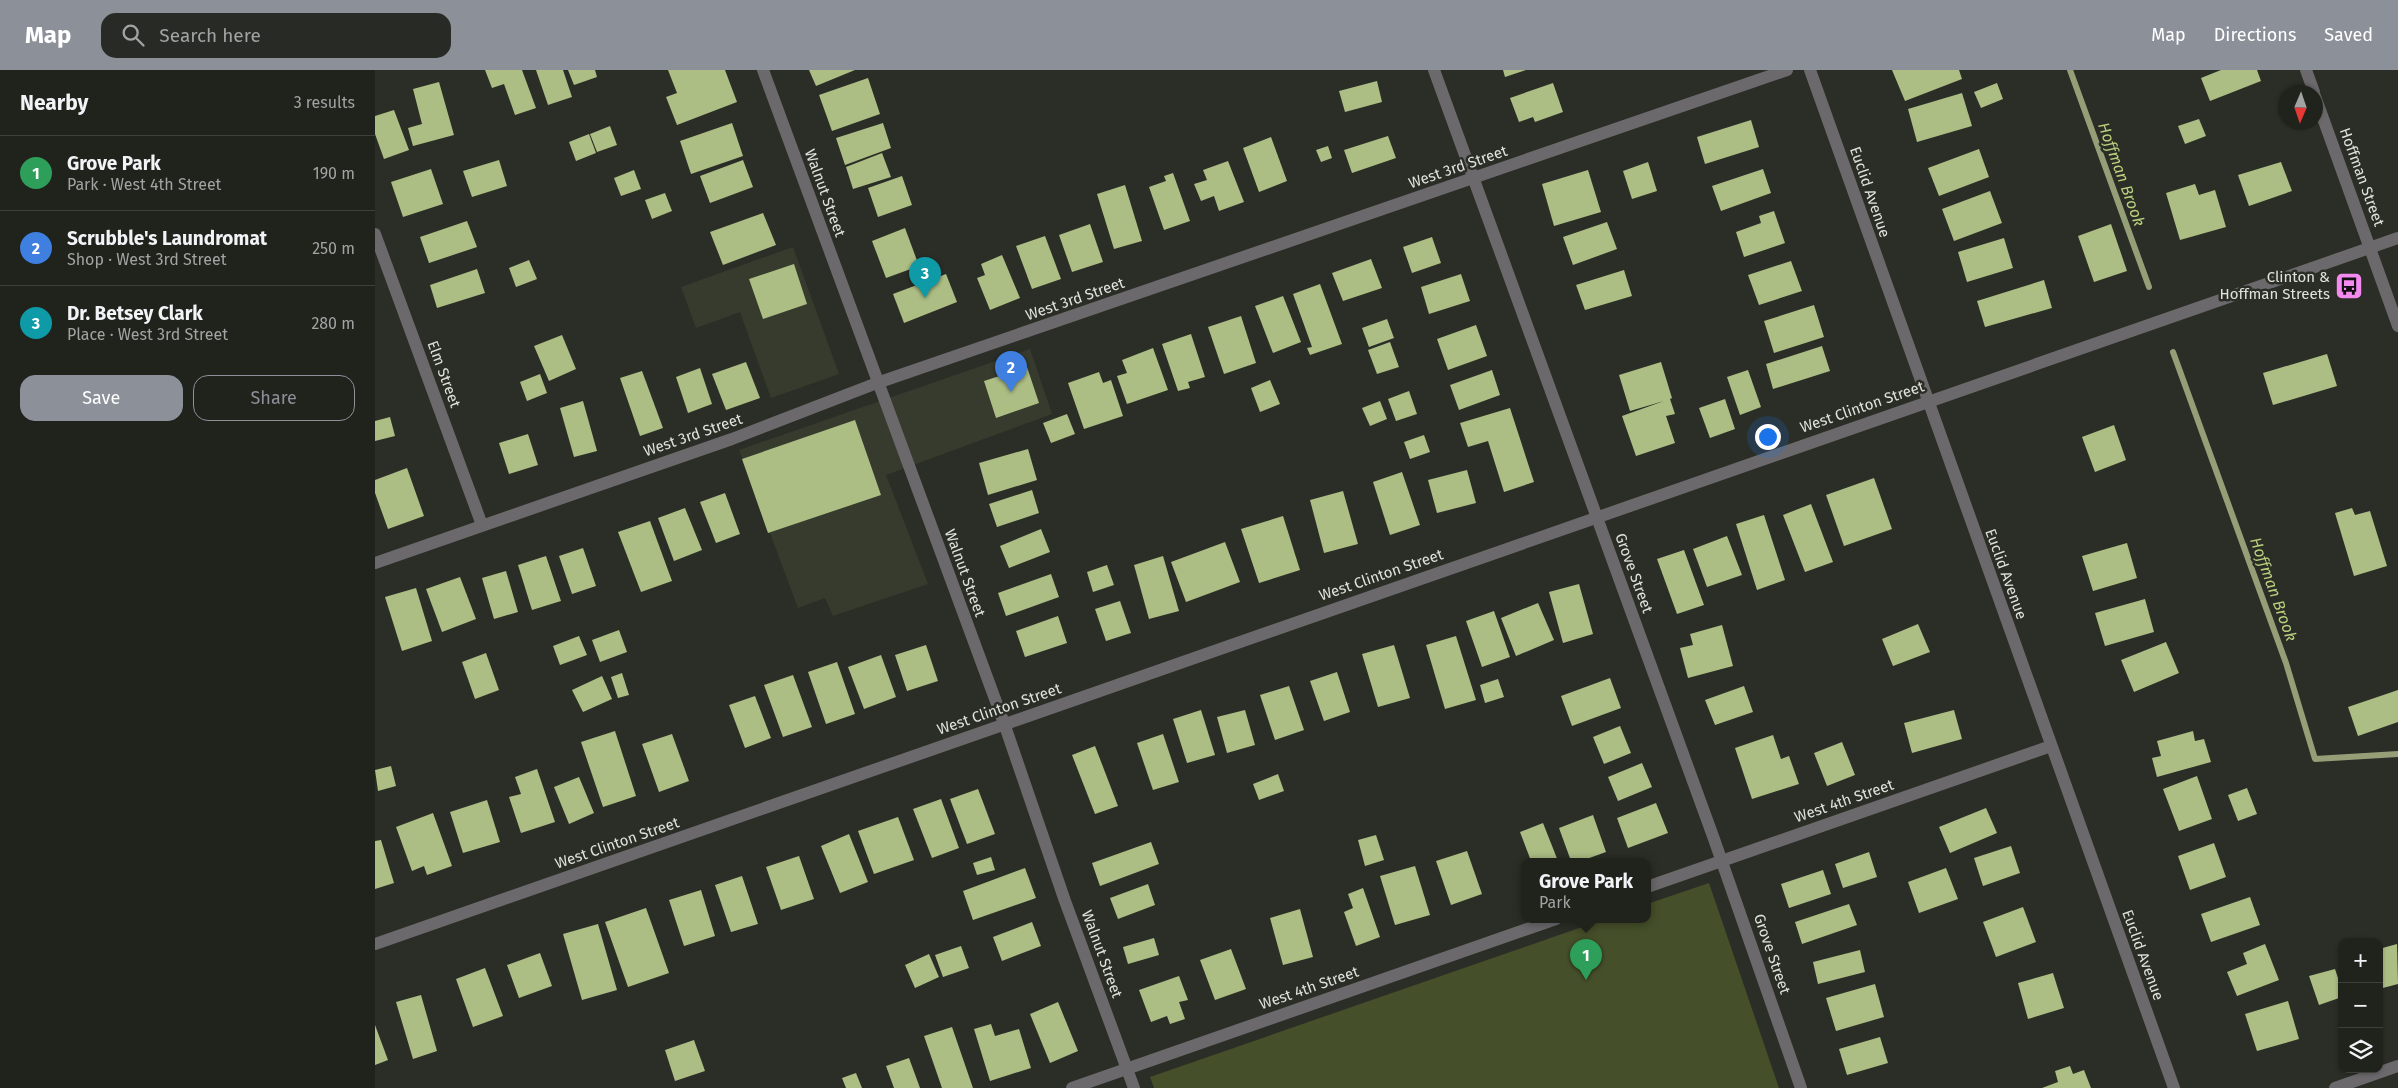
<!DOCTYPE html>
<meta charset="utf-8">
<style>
:root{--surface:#20221c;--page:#282a25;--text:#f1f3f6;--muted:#a2a4a3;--line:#3d3f3b;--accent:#8c9099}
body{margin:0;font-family:"Fira Sans",sans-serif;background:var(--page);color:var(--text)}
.controls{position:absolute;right:15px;bottom:15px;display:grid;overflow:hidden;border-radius:10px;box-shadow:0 1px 4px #0004}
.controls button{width:45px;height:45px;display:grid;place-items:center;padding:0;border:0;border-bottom:1px solid var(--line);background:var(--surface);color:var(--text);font:25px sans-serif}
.compass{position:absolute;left:1903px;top:15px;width:45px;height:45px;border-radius:50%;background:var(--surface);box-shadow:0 1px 4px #0004;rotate:182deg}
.you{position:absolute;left:1392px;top:366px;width:18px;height:18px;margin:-12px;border:4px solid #fff;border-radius:50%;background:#1a73e8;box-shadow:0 0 0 8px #1a73e833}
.badge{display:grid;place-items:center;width:32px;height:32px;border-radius:50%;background:var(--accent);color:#fff;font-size:16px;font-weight:700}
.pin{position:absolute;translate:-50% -41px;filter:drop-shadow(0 1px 2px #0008)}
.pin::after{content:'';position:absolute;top:26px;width:18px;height:15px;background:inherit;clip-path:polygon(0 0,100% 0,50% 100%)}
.popup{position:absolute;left:1146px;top:788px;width:130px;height:65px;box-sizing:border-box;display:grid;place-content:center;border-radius:10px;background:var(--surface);filter:drop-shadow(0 1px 4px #0005);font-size:16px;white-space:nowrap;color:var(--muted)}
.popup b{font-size:19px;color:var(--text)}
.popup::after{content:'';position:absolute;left:50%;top:100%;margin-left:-10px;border:10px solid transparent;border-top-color:var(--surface)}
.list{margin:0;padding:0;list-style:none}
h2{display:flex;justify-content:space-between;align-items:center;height:65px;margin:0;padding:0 20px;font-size:21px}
h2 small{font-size:16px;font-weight:400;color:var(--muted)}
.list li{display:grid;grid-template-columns:32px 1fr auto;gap:15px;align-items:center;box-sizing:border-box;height:75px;padding:0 20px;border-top:1px solid var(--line)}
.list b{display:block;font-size:19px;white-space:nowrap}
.list p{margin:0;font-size:16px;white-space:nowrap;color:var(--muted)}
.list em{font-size:16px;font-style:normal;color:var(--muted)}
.actions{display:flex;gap:10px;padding:15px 20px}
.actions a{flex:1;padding:11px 0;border:1px solid var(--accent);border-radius:15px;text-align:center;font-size:18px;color:var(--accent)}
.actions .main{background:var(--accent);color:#fff}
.icon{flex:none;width:28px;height:28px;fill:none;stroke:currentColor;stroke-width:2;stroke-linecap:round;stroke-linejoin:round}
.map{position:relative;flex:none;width:2023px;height:1018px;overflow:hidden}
header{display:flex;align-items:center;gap:30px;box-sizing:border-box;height:70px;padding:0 25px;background:var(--accent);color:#fff}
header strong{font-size:24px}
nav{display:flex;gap:28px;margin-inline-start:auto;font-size:18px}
.search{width:350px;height:45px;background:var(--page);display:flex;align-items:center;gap:12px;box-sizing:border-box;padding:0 18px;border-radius:15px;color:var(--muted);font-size:19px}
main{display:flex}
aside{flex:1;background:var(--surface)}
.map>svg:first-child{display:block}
.built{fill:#373b2e}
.green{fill:#454f29}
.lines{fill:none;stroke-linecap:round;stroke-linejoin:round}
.stream{stroke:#949f78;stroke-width:6}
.building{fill:#adbe85}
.minor{stroke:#6c696c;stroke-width:12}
.tertiary{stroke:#6c696c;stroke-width:12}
.labels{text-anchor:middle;stroke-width:5;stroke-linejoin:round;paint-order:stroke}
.street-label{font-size:15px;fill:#e1e2dd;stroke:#2b2e26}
.poi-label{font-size:15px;fill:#e1e2dd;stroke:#2b2e26;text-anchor:end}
.water-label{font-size:16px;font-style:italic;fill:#b9cf7e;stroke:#2b2e26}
</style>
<header>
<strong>Map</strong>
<div class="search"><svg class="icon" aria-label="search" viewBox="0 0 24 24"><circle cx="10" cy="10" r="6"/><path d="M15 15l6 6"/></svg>Search here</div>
<nav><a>Map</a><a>Directions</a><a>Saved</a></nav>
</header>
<main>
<aside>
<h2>Nearby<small>3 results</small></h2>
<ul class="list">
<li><span class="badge" style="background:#2e9e5b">1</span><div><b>Grove Park</b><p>Park · West 4th Street</p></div><em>190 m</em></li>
<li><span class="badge" style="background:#3f7fe0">2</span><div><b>Scrubble's Laundromat</b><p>Shop · West 3rd Street</p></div><em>250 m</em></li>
<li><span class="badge" style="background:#0f9aa8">3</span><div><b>Dr. Betsey Clark</b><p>Place · West 3rd Street</p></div><em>280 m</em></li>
</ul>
<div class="actions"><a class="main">Save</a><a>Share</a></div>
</aside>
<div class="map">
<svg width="2023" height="1018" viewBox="0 0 2023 1018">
<rect width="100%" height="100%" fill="#2b2e26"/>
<!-- built -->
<g class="built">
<polygon points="418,177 464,304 396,328 365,242 321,258 306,217"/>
<polygon points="655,279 677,344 511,405 553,514 458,546 450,528 423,538 364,380"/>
</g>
<!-- green -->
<polygon class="green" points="1334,813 1404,1018 779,1018 775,1007 1230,849 1272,849 1272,834"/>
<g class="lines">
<!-- stream -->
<g class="stream">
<polyline points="1695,0 1774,217"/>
<polyline points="1798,282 1911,593 1940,689 2023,684"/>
</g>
</g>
<!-- building -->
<g class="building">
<polygon points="110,0 147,0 161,38 140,45 129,14 117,18"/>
<polygon points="161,0 188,0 197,27 173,35"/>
<polygon points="193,0 220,0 222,7 199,15"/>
<polygon points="293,0 350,0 362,32 302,55 291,27 302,23"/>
<polygon points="434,0 480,0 441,16"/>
<polygon points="1128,0 1151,0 1130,7"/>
<polygon points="1517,0 1584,0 1587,9 1530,31"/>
<polygon points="1846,0 1882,0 1886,11 1835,31 1826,8"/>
<polygon points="493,8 505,44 457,61 444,25"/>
<polygon points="1002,11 1007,32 970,42 964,21"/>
<polygon points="64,12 79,65 38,76 33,58 47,54 38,19"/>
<polygon points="1178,13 1188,42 1160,52 1158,47 1144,52 1135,28"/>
<polygon points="1622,13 1628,29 1606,38 1599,22"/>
<polygon points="1587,23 1597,56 1542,72 1533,39"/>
<polygon points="19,40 34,80 9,89 0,64 0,46"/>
<polygon points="1824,49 1831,66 1810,74 1803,56"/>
<polygon points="1376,50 1384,77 1330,94 1322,67"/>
<polygon points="357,53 368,86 316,104 305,71"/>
<polygon points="508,53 516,78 470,95 461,68"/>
<polygon points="235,56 242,75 222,82 215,64"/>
<polygon points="214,64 221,83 201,91 194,72"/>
<polygon points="1013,66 1021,88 977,103 969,80"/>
<polygon points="896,67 912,111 884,122 868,78"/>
<polygon points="953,76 957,88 946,92 941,80"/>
<polygon points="1604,79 1614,107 1564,126 1553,98"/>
<polygon points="507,83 516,107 478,119 471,97"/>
<polygon points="124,90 132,116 97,127 88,101"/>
<polygon points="368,90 378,117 335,133 325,106"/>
<polygon points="853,91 869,132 844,141 839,126 826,131 819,114 832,110 828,100"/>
<polygon points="1273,92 1282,121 1257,129 1248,101"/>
<polygon points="1906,92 1917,121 1874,136 1863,105"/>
<polygon points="56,99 68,134 28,147 16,112"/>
<polygon points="1388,99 1396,123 1346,141 1337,116"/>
<polygon points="259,100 266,119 246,126 239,108"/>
<polygon points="1213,100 1226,142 1179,156 1167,114"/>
<polygon points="798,103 815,151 789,160 774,117 791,111 789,106"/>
<polygon points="527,106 537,135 503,147 493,118"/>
<polygon points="1820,114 1824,125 1840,120 1851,157 1805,170 1791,123"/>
<polygon points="750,115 767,171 739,179 722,124"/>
<polygon points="1615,121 1627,153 1579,171 1567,139"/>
<polygon points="290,123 297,141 277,149 270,130"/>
<polygon points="1399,141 1410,173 1369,187 1361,162 1386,153 1384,146"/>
<polygon points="388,143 401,175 348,195 335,162"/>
<polygon points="92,151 102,177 54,193 45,167"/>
<polygon points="1232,152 1242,179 1198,195 1188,167"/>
<polygon points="715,154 728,192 697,202 684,165"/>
<polygon points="1736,154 1752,201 1719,212 1703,166"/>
<polygon points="530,158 544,196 511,208 497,171"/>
<polygon points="670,166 686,209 657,219 641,176"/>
<polygon points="1057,167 1066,193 1037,203 1028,177"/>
<polygon points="1629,168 1638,198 1592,212 1583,182"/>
<polygon points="627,185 645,228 615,240 602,208 610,205 606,194"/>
<polygon points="996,189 1007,218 968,231 957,203"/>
<polygon points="154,190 162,209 141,217 134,198"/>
<polygon points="1416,191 1427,221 1384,235 1373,205"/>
<polygon points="419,194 432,234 388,249 374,209"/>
<polygon points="102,199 110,223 62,238 55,215"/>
<polygon points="1249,200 1257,226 1210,240 1201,215"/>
<polygon points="571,204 582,232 529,253 518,224"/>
<polygon points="1086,204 1095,231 1054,244 1046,217"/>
<polygon points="1669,210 1677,238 1610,257 1602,231"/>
<polygon points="945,214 967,274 935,285 932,278 937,277 918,224"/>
<polygon points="908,226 926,272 898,283 880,236"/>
<polygon points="1439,235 1449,267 1399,283 1389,251"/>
<polygon points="866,246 881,293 849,304 833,257"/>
<polygon points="1012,249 1019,268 994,277 987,258"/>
<polygon points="1101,255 1112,286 1073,300 1062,269"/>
<polygon points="816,264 830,307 813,312 815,318 803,321 787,274"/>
<polygon points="187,265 201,299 174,311 159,276"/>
<polygon points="1015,272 1024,297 1002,304 993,280"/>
<polygon points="1447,276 1455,301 1398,319 1391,294"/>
<polygon points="778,278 793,320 752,334 742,306 752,303 747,290"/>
<polygon points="1952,284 1962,316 1898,335 1888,303"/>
<polygon points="371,292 385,328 351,340 337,304"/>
<polygon points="1286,292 1297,328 1295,329 1300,344 1291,346 1300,373 1261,386 1247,346 1289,331 1255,341 1244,305"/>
<polygon points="652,297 664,333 621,348 609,311"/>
<polygon points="325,298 337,334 313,343 301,307"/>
<polygon points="1117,300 1125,325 1084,340 1075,315"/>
<polygon points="1373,300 1386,337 1365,345 1352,307"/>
<polygon points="267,301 288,358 265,366 245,308"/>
<polygon points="724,302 728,313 736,310 748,346 709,359 693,313"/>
<polygon points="165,304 172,323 152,331 145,312"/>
<polygon points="895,310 905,334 885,342 876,318"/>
<polygon points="1034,321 1042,344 1021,351 1013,329"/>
<polygon points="1350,329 1360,359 1335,368 1324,338"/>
<polygon points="208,331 222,381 199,387 185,338"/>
<polygon points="1005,331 1012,349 995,356 987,338"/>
<polygon points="1135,338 1159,412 1129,422 1113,371 1093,377 1085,353"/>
<polygon points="692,344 700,364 676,373 668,353"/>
<polygon points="15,347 20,366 0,371 0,351"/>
<polygon points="480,350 506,425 393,463 367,389"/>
<polygon points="1739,355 1751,390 1720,402 1707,367"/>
<polygon points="153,364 163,395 134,404 124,373"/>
<polygon points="1049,365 1055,382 1035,389 1029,372"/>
<polygon points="653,379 662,410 613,425 604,393"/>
<polygon points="32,398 49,446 13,459 0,423 0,410"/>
<polygon points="1092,400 1101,433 1062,443 1053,410"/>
<polygon points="1027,402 1045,455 1015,465 998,412"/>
<polygon points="1499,408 1517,459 1469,476 1451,425"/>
<polygon points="657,420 664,443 622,457 614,434"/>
<polygon points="968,421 983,474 949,483 935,430"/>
<polygon points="350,423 365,464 341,473 325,432"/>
<polygon points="1436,434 1458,492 1430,502 1408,445"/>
<polygon points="310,438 327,480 299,491 283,448"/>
<polygon points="1977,438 1980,445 1995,441 2012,496 1979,506 1960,443"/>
<polygon points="1389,445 1410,510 1382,520 1361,454"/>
<polygon points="908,446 925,500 884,513 866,459"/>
<polygon points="275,451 297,511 266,522 243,462"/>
<polygon points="666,459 675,482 634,498 625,476"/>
<polygon points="1352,466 1367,505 1332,517 1318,479"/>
<polygon points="850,472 865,512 811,532 796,492"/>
<polygon points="1752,473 1762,508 1718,521 1707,486"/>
<polygon points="208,478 221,516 197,524 184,486"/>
<polygon points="1309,480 1329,535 1302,544 1282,489"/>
<polygon points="171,486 186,531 157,540 143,495"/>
<polygon points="788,486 804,541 774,549 759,495"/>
<polygon points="732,495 739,515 718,522 712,502"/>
<polygon points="131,501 143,542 119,549 107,508"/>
<polygon points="676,504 684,527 631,546 623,523"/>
<polygon points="85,507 101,549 67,562 51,519"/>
<polygon points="1204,514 1218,564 1188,573 1174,522"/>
<polygon points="41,518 57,571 27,581 10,527"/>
<polygon points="1770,529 1779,562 1730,576 1720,543"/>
<polygon points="745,531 756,563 731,571 720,539"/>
<polygon points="1163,533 1179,570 1141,586 1126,548"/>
<polygon points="1119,541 1135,587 1107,597 1091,551"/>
<polygon points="683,546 692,573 650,587 641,561"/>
<polygon points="1543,554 1555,582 1518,596 1507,569"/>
<polygon points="1347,555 1358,596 1313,608 1305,578 1318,575 1315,564"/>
<polygon points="244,560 252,582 225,592 217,570"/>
<polygon points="204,566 212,585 185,595 178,576"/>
<polygon points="1081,566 1101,630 1070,639 1051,575"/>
<polygon points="1791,572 1804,603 1759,622 1746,590"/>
<polygon points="551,575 563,611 532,621 520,585"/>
<polygon points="1019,575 1035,628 1003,637 987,584"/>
<polygon points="111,583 124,620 100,629 87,592"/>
<polygon points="506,585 521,627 489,639 473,597"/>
<polygon points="462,592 480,644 451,654 433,602"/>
<polygon points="962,602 975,642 949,651 935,611"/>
<polygon points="247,603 254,625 243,628 236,607"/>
<polygon points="418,605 437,657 408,667 389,615"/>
<polygon points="227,606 237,629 208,642 197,620"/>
<polygon points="1235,608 1246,638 1197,656 1186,626"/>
<polygon points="1123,609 1129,627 1110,633 1105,615"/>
<polygon points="914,616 929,660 900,670 885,625"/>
<polygon points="1369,616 1378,642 1340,655 1330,630"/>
<polygon points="2023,620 2023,652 1983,666 1973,637"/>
<polygon points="380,626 396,668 370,678 354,635"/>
<polygon points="826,640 840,685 812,693 798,649"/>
<polygon points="870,640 880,675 852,683 842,647"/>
<polygon points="1579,640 1587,669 1537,683 1529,653"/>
<polygon points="1245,656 1256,683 1229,694 1218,667"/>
<polygon points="240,661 261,726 228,737 206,672"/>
<polygon points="1818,661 1820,671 1829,669 1836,692 1782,707 1777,688 1786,686 1782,671"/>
<polygon points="297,664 314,711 284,722 267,674"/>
<polygon points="788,664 804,712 778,720 762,673"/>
<polygon points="1398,665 1406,689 1414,686 1424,714 1377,729 1360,678"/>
<polygon points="1467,672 1480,705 1452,716 1439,683"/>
<polygon points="720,676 743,736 720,744 697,685"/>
<polygon points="1267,693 1277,717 1243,731 1233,707"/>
<polygon points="16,696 21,716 3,721 0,700"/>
<polygon points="162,699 180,752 146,763 134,727 146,724 140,707"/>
<polygon points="903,704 909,721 884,730 878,714"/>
<polygon points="1822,706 1837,749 1804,761 1788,719"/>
<polygon points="204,707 219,743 194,754 179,717"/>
<polygon points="1872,718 1882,744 1863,751 1853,725"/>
<polygon points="603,719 620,764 592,774 575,729"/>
<polygon points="566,729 584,778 557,788 538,739"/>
<polygon points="112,730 125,772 88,783 75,742"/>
<polygon points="1281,733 1293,763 1253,778 1242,748"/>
<polygon points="1611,738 1622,763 1575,783 1564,757"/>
<polygon points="58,743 77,796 52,805 49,796 37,801 21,757"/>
<polygon points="1218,745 1231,782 1206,791 1196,791 1184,758"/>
<polygon points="523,747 539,790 499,804 483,761"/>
<polygon points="1168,753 1183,791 1156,791 1145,762"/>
<polygon points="474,764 493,812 465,823 446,776"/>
<polygon points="1001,765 1009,790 990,796 983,770"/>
<polygon points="6,770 19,813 0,819 0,771"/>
<polygon points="776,772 784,794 725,816 717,793"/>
<polygon points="1839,773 1851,807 1815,820 1803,786"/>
<polygon points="1636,776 1645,803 1608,816 1599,788"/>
<polygon points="1092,781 1107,824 1076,835 1061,791"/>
<polygon points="1494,782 1502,807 1468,818 1460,794"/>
<polygon points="424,786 439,829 406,840 391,797"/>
<polygon points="616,787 620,800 602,805 598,793"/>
<polygon points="1040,796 1055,845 1020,855 1005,806"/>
<polygon points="650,798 661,828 598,850 588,821"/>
<polygon points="1571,798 1583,829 1544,843 1533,812"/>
<polygon points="1448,800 1456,824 1414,838 1406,814"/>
<polygon points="367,806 383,854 356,862 340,815"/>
<polygon points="773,814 780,835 743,849 735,828"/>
<polygon points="988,818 1005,867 981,876 969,842 978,838 973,824"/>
<polygon points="326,820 340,866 309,876 294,830"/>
<polygon points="1875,827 1885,855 1836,872 1826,844"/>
<polygon points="1474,834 1482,855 1427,874 1420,852"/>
<polygon points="1648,837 1661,872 1621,887 1608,852"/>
<polygon points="271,838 294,903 253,917 230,852"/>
<polygon points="925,839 938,887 908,895 895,848"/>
<polygon points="657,852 666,876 627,891 618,867"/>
<polygon points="223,854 242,920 207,930 188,864"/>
<polygon points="779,868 784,885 753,894 748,877"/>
<polygon points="1890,874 1904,910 1862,926 1852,902 1872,894 1868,883"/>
<polygon points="2022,874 2023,914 2004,919 2004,879"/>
<polygon points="586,876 594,898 568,907 560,885"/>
<polygon points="856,879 871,919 840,930 825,890"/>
<polygon points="1485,880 1490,902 1443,914 1438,892"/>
<polygon points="165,883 177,916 144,928 132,895"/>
<polygon points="554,884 564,907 540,918 530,895"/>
<polygon points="110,898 128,946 98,957 81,909"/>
<polygon points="1960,899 1967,920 1967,927 1944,935 1934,906"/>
<polygon points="1678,903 1689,938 1653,949 1643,913"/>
<polygon points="804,906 813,930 804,932 810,949 795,954 792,946 776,952 764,920"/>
<polygon points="1500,914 1509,947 1461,961 1451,928"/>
<polygon points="46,925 62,981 38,989 21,932"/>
<polygon points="1913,931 1924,969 1882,981 1870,944"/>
<polygon points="683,932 703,981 675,993 655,944"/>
<polygon points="616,954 620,966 644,959 656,998 615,1011 599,959"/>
<polygon points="0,955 13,990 0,995"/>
<polygon points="577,957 598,1018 567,1018 549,966"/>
<polygon points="1505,967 1513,993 1472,1005 1464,979"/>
<polygon points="319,970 330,1001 300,1011 290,980"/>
<polygon points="534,988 545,1018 519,1018 511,996"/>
<polygon points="1695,996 1698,1004 1709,1000 1716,1018 1667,1018 1683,1012 1680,1001"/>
<polygon points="481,1003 487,1018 471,1018 467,1008"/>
</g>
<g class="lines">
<!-- minor -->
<g class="minor">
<polyline points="1059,0 1339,769 1426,1018"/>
<polyline points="1435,0 1799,1018"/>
<polyline points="1931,0 1939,22"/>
<polyline points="1940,26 2023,256"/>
<polyline points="0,164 107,455"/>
<polyline points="0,493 357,369 502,313 1412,0"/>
<polyline points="1272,817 1676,676"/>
<polyline points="0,874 2023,168"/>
<polyline points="697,1018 1181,849"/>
<polyline points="1960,1018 2023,996"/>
</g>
<!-- tertiary -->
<polyline class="tertiary" points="388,0 630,656 690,831 759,1018"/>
</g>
<!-- icons -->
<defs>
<g id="bus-square" transform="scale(1.4375)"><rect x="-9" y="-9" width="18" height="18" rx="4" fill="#f489f0" stroke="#2b2e26"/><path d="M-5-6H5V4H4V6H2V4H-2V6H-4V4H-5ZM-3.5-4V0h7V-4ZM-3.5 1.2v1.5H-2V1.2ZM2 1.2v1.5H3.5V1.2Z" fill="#111"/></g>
</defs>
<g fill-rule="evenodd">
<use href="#bus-square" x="1974" y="216"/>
</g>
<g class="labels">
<!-- street labels -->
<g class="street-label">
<text transform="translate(1083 97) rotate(-19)" y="5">West 3rd Street</text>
<text transform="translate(1987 107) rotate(70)" y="5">Hoffman Street</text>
<text transform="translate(1495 122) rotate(71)" y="5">Euclid Avenue</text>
<text transform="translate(450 123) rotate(70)" y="5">Walnut Street</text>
<text transform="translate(700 229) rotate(-19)" y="5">West 3rd Street</text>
<text transform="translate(69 304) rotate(70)" y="5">Elm Street</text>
<text transform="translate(1487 337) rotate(-19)" y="5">West Clinton Street</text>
<text transform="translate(318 365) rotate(-19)" y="5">West 3rd Street</text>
<text transform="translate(590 503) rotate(70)" y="5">Walnut Street</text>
<text transform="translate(1259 503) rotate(70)" y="5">Grove Street</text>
<text transform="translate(1631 504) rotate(70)" y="5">Euclid Avenue</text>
<text transform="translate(1006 505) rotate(-19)" y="5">West Clinton Street</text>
<text transform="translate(624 639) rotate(-19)" y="5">West Clinton Street</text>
<text transform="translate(1469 731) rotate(-19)" y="5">West 4th Street</text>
<text transform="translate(242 773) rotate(-19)" y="5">West Clinton Street</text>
<text transform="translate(727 884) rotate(70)" y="5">Walnut Street</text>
<text transform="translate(1397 884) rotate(71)" y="5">Grove Street</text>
<text transform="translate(1768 885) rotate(70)" y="5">Euclid Avenue</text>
<text transform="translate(934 918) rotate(-19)" y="5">West 4th Street</text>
</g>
<!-- poi labels -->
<g class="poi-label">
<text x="1955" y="212">Clinton &amp;<tspan x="1955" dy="17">Hoffman Streets</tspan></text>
</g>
<!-- water labels -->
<g class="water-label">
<text transform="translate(1747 104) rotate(70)" y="6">Hoffman Brook</text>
<text transform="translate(1899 519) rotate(70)" y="6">Hoffman Brook</text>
</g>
</g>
</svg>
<div class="controls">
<button>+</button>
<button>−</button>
<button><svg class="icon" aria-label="layers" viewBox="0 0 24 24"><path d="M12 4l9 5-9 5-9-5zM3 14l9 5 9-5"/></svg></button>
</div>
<svg class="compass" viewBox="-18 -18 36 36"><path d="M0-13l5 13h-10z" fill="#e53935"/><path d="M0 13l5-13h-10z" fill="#a2a4a3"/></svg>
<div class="you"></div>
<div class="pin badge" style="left:1211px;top:910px;background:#2e9e5b">1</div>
<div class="popup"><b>Grove Park</b>Park</div>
<div class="pin badge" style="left:636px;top:322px;background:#3f7fe0">2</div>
<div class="pin badge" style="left:550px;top:228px;background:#0f9aa8">3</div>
</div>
</main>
